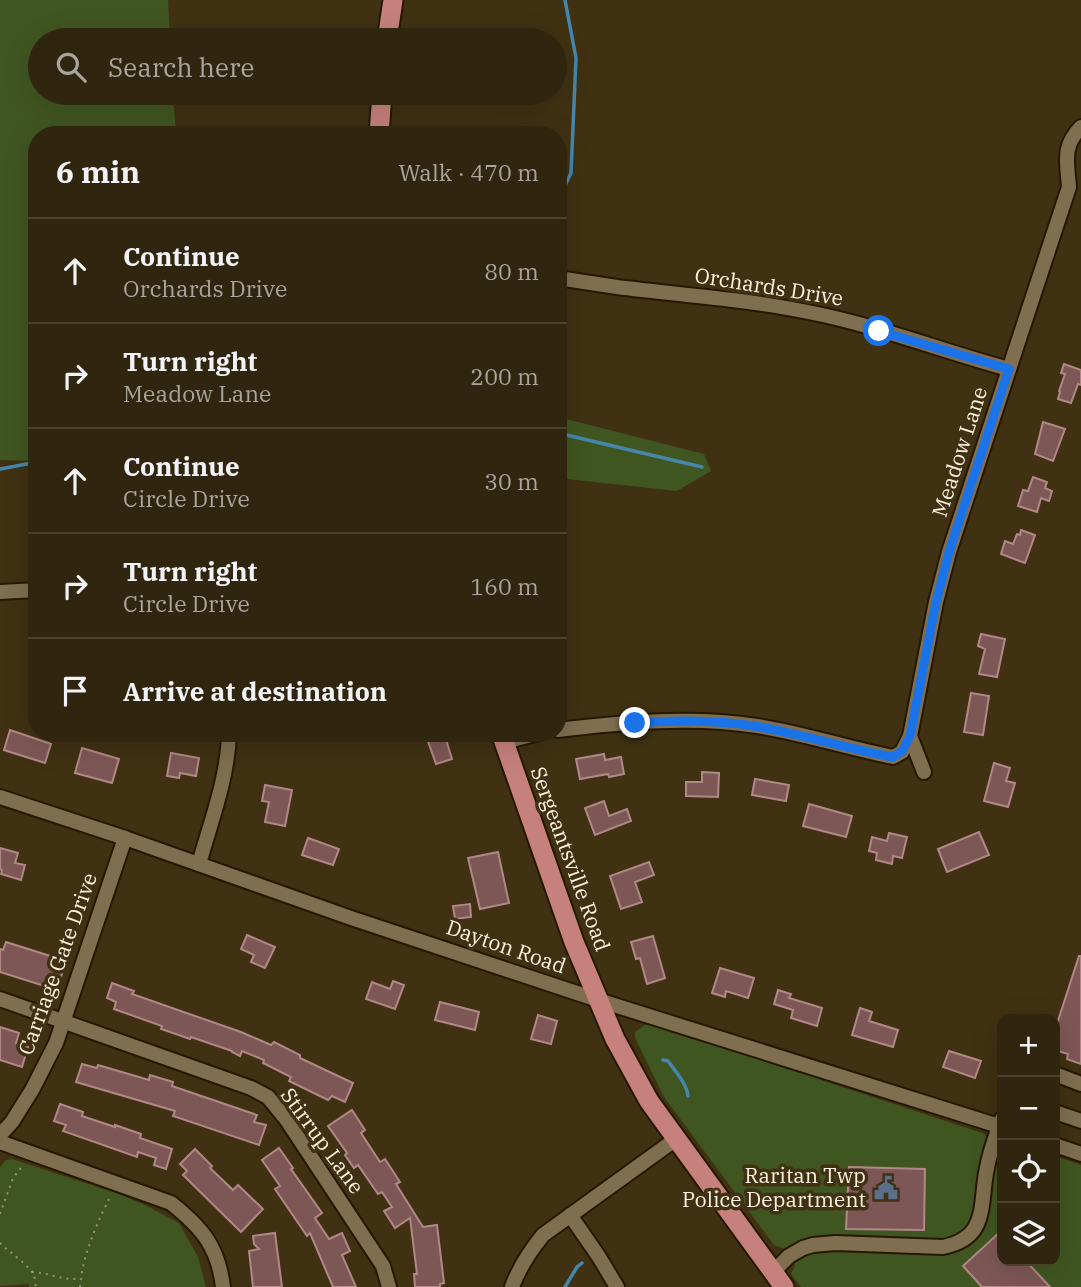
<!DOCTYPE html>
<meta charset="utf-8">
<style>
:root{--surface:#30250e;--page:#382d17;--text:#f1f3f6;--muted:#a8a59e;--line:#4b422e}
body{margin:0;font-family:"IBM Plex Serif",serif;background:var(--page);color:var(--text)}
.controls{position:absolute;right:21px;bottom:21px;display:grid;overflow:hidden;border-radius:14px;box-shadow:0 7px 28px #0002}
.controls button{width:63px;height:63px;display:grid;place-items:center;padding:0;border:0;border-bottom:2px solid var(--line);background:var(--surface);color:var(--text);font:35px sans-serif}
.stop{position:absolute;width:21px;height:21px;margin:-16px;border:5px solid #1a73e8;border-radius:50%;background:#fff}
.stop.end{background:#1a73e8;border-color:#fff;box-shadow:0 2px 7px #0008}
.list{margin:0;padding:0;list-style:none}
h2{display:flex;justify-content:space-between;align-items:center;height:91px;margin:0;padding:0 28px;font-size:30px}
h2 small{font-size:23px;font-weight:400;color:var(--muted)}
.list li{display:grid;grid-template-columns:46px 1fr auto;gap:21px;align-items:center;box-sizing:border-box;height:105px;padding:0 28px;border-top:2px solid var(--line)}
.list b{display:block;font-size:26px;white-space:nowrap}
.list p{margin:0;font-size:23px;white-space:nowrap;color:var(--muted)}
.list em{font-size:23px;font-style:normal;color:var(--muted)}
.icon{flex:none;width:38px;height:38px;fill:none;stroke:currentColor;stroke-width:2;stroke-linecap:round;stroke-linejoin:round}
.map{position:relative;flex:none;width:1081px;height:1287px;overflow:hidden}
.search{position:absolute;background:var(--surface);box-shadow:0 7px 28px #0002;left:28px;top:28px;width:539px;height:77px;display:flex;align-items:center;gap:18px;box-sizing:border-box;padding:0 24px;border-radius:38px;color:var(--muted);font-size:26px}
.panel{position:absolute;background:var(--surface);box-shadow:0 7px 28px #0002;left:28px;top:126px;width:539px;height:616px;border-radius:28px}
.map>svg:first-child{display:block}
.green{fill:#405620}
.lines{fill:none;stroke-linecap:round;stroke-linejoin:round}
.stream{stroke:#4686ad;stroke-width:3.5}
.building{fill:#7d5756;stroke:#b08886;stroke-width:2}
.minor-casing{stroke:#261800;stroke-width:18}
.major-casing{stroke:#261800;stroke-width:23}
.path{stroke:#9b8f77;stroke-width:2;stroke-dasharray:2 5;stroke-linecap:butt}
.minor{stroke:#7f6e4f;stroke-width:14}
.major{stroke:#c6817c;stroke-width:19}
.route{stroke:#1a73e8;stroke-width:9}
.labels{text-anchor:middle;stroke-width:7;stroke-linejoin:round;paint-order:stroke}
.street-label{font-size:21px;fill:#fbf1e0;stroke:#403113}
.poi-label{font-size:21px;fill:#fbf1e0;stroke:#403113;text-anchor:end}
</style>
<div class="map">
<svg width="1081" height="1287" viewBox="0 0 1081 1287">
<rect width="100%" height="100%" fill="#403113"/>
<!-- green -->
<g class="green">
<polygon points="0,0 168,0 170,40 40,40 40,93 173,93 176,135 37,135 37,461 0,460"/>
<polygon points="558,417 704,454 711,471 677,491 558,478"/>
<polygon points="648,1023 985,1134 987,1141 999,1144 1002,1141 1002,1261 1055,1261 1055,1156 1081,1165 1081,1287 801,1287 791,1274 795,1265 785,1249 774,1245 664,1097 635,1038 635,1032"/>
<polygon points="12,1159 119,1194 145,1205 179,1223 198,1257 206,1287 29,1287 29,1284 0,1286 0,1167 6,1160"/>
</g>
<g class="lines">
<!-- stream -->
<g class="stream">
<polyline points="558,200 571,173 576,58 565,0"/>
<polyline points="558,433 702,467"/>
<polyline points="0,469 37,462"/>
<path d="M663 1060 668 1061C675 1071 687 1084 688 1096"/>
<polyline points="565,1287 577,1267 582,1263"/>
</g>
</g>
<!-- building -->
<g class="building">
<polygon points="1064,364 1081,370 1081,385 1078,384 1071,403 1058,399 1060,392 1059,391 1065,374 1061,373"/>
<polygon points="1043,422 1065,429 1053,461 1035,454"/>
<polygon points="1033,477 1047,482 1045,488 1052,491 1049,501 1041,498 1037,512 1018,506 1023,490 1028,491"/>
<polygon points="1021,530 1035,535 1025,563 1001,554 1005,541 1013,544 1017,534 1020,535"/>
<polygon points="981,634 1005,639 997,677 979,674 985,649 978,646"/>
<polygon points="971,693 989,696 983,735 964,732"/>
<polygon points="10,730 51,744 45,763 4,750"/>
<polygon points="425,733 444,733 452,759 436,764"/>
<polygon points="82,748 119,759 112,783 75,773"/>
<polygon points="171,753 199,758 196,776 180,773 179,778 167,776"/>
<polygon points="604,754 605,760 621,757 624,774 609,777 608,774 580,779 576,759"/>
<polygon points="994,763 1010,768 1006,781 1015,783 1008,807 984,801"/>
<polygon points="702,772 719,773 718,797 686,796 686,782 702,782"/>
<polygon points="755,779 789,785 786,801 752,795"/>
<polygon points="265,785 292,790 285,826 265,822 269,802 262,801"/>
<polygon points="604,801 609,816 627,809 631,821 595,835 585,808"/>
<polygon points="809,804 852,816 846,837 803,826"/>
<polygon points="979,832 989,855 947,872 938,849"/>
<polygon points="889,833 907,837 902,858 893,856 892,864 876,860 877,853 869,851 872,837 887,841"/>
<polygon points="308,838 339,849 333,865 302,855"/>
<polygon points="0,848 18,853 15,863 25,865 21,880 1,874 2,870 0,869"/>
<polygon points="498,852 509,903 480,909 468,858"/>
<polygon points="649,862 654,875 635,882 642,902 621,909 610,876"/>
<polygon points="470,904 471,917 455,919 453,906"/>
<polygon points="247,935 275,947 265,968 251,962 254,955 241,949"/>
<polygon points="653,936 665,978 647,984 640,958 636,959 631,942"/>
<polygon points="6,942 66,961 57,990 0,972 0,949 3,950"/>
<polygon points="1079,956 1081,956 1081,1064 1067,1059 1068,1054 1055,1050 1055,1030"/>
<polygon points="720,968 754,978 748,998 726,991 725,997 712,993"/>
<polygon points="393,981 404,985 395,1009 366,999 372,982 390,989"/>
<polygon points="112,983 134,991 132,994 241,1032 271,1045 274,1042 300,1055 300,1058 353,1083 345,1102 332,1096 328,1100 289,1081 291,1077 263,1063 264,1060 242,1051 240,1056 232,1052 232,1051 191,1037 190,1039 161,1029 162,1026 114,1009 116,1002 107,998"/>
<polygon points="778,990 791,994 789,998 822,1008 817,1026 791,1018 793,1010 774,1004"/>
<polygon points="440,1002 479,1012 475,1030 435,1020"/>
<polygon points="860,1008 872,1012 869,1021 898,1030 893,1047 852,1035"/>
<polygon points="538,1015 557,1021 551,1044 531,1039"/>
<polygon points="0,1027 19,1033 16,1043 28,1047 22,1067 0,1060"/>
<polygon points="949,1051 981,1061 975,1078 943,1067"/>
<polygon points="82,1064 97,1068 98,1065 149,1080 150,1075 173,1082 172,1086 257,1115 254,1122 266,1125 259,1145 173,1116 175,1111 76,1082"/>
<polygon points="60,1104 83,1112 82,1116 115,1127 115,1125 141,1134 140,1138 172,1149 166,1169 154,1165 156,1158 138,1152 137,1157 63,1131 66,1125 54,1121"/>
<polygon points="352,1110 365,1130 361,1133 380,1162 385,1159 400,1182 396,1184 423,1227 437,1225 444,1283 440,1284 440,1287 415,1287 414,1274 417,1274 410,1218 395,1228 384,1211 392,1207 382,1192 378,1194 358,1165 354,1168 345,1155 347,1153 328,1126"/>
<polygon points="279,1148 293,1168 291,1169 322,1213 315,1218 329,1239 342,1233 350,1251 342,1255 356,1287 333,1287 310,1233 307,1236 275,1189 280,1186 262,1160"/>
<polygon points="195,1149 212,1166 210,1168 233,1190 238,1185 263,1209 241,1232 183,1175 187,1171 180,1164"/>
<polygon points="849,1167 925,1169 924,1230 846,1229"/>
<polygon points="1002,1230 1002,1261 1026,1261 1050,1287 982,1287 963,1266"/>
<polygon points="275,1233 282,1287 253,1287 249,1251 259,1249 254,1244 253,1236"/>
</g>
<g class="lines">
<!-- minor casing -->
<g class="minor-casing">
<g id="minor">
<path d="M558 278C578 281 597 284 617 287 680 295 745 299 808 312 876 325 942 351 1009 369"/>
<polyline points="0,592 37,590"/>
<path d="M558 730C624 722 692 716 757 726 803 733 847 748 893 757L902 752 910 736 936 602 949 552 1069 187C1067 162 1062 146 1081 127"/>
<polyline points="910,736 924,772"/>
<polyline points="504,742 539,733"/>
<polyline points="0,797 125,838 351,918 598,1000 1002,1127"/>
<path d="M199 864C211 821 228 777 229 733"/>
<polyline points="0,999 251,1088 268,1097 286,1119 383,1266 389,1287"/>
<polyline points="1055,1074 1081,1084"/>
<polyline points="1055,1112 1081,1121"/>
<polyline points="0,1135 12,1122 32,1090 56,1043 125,838"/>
<path d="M0 1142 171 1203C202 1228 218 1246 223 1287"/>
<polyline points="1055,1145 1081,1154"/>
<polyline points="570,1215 599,1257 617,1287"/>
<path d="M773 1272 789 1256 803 1248 813 1245 835 1243 943 1247C987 1238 980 1208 986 1173 989 1154 995 1137 1002 1119"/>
<path d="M512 1287C519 1268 530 1251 543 1235L676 1139"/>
</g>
</g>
<!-- major casing -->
<g class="major-casing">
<g id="major">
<polyline points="387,40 393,0"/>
<polyline points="379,135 382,93"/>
<polyline points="501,733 574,942 615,1039 649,1101 784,1287"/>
</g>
</g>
<!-- path -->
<g class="path">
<polyline points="0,1214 13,1178 20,1169 22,1164"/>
<path d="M0 1243C9 1252 30 1266 34 1275 35 1278 35 1284 36 1287"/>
<path d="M32 1272C48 1272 64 1282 80 1278"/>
<path d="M80 1287C82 1257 97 1223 110 1197"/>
</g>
<!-- minor -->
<use href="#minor" class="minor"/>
<!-- major -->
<use href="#major" class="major"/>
</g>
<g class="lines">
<!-- route -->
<path class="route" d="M635 723C675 720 721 720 760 727 805 735 849 749 893 757L902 751 910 736 936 602 949 552 1009 369 879 331"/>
</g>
<!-- icons -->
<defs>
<g id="civic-bare" transform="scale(1.89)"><path d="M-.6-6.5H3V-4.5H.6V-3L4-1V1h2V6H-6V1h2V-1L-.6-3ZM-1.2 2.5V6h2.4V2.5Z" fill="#5c6f8a" stroke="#403113" stroke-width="2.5" paint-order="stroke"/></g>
</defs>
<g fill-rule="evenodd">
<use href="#civic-bare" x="886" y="1188"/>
</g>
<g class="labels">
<!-- street labels -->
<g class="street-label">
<text transform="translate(769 287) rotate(9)" y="7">Orchards Drive</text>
<text transform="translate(960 452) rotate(-72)" y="7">Meadow Lane</text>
<text transform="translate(570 859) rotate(70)" y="7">Sergeantsville Road</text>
<text transform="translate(506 947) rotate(19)" y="7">Dayton Road</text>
<text transform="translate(58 964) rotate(-70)" y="7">Carriage Gate Drive</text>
<text transform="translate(322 1141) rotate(54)" y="7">Stirrup Lane</text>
</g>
<!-- poi labels -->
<g class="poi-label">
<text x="866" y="1183">Raritan Twp<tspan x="866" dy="24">Police Department</tspan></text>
</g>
</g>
</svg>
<div class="controls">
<button>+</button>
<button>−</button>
<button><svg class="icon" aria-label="locate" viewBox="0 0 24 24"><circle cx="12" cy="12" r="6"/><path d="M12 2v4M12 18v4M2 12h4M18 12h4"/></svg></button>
<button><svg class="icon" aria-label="layers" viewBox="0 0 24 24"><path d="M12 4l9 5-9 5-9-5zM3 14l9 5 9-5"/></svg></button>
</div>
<div class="stop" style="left:879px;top:331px"></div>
<div class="stop end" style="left:635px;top:723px"></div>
<div class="search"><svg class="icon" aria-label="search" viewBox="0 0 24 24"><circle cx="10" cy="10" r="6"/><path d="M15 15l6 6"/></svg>Search here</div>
<section class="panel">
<h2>6 min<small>Walk · 470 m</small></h2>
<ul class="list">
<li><svg class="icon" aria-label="ahead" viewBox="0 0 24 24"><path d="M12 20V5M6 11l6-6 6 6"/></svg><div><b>Continue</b><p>Orchards Drive</p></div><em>80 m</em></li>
<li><svg class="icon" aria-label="right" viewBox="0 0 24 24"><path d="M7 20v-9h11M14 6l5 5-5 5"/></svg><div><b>Turn right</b><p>Meadow Lane</p></div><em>200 m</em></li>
<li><svg class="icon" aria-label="ahead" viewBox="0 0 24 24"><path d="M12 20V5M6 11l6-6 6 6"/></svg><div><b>Continue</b><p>Circle Drive</p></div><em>30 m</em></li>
<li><svg class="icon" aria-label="right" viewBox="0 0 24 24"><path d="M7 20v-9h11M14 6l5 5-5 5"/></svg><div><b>Turn right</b><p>Circle Drive</p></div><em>160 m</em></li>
<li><svg class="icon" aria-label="arrive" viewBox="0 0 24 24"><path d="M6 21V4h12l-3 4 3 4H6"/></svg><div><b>Arrive at destination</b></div></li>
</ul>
</section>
</div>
